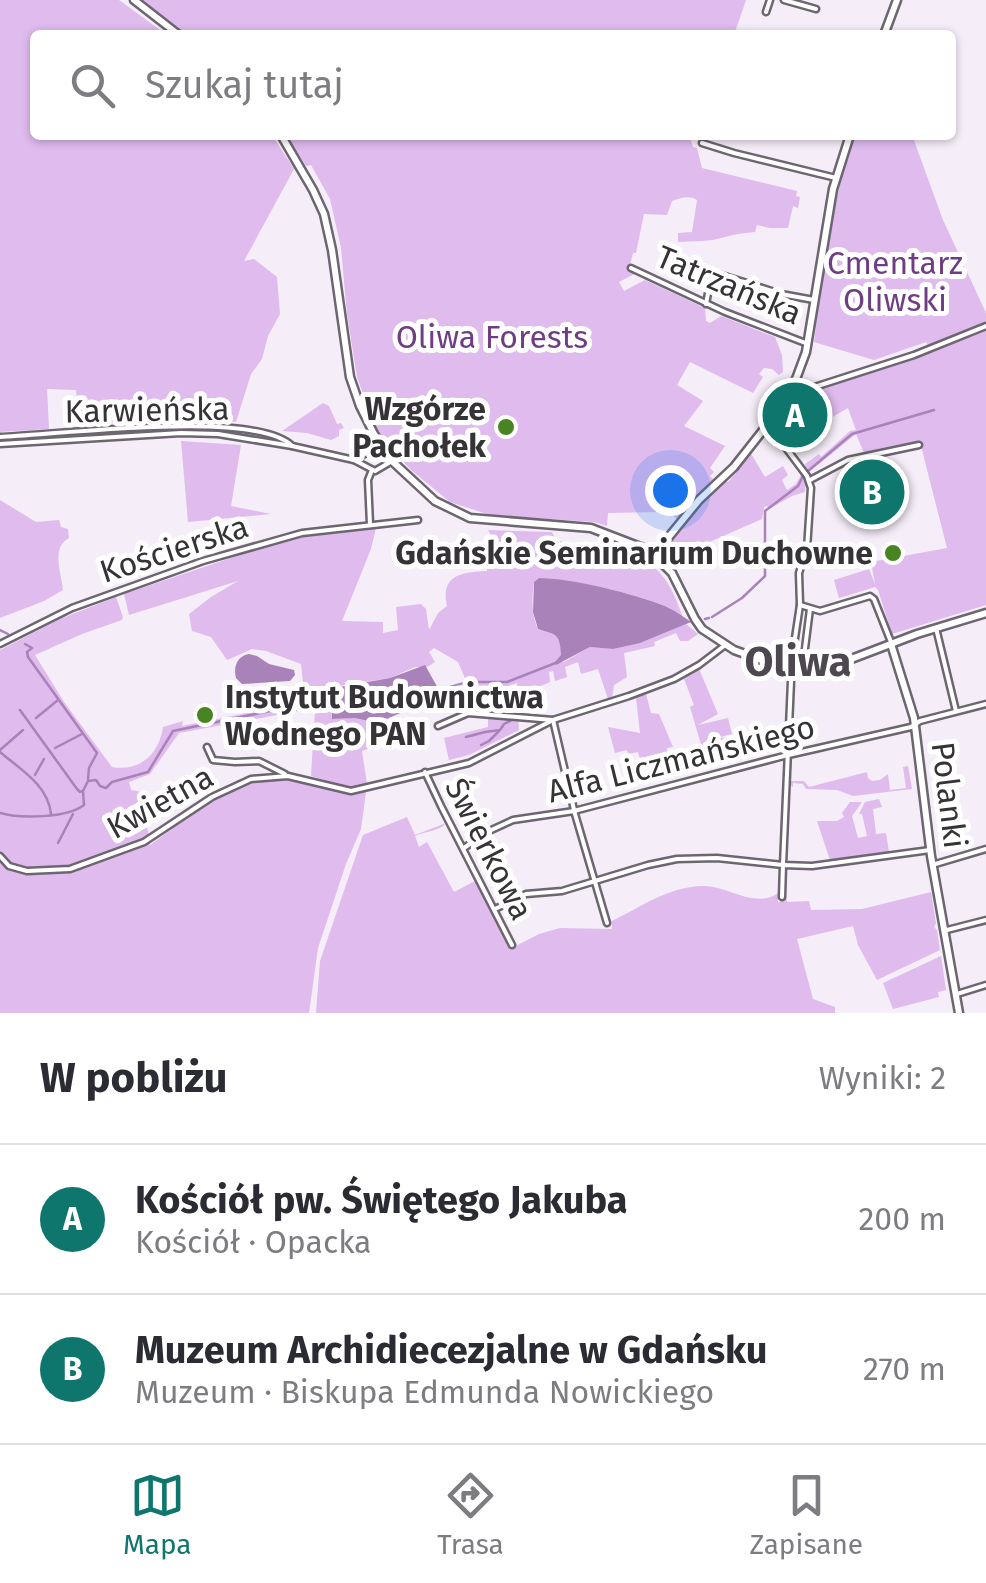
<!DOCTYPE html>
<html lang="pl">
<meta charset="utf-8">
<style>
:root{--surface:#fff;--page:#f2f2f3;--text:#2b2b33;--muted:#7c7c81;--line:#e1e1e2;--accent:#0f766e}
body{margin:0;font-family:"Fira Sans",sans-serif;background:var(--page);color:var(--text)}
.you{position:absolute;left:670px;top:490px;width:35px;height:35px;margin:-25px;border:8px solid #fff;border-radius:50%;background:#1a73e8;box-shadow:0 0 0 15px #1a73e833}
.badge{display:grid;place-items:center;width:65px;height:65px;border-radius:50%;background:var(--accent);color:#fff;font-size:32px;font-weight:700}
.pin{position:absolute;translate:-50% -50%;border:5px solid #fff;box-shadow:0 2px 10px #0006}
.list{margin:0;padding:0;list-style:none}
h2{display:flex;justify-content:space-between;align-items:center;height:130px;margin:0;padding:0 40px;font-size:42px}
h2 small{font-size:32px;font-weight:400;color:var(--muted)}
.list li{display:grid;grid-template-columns:65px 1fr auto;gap:30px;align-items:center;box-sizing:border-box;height:150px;padding:0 40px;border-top:2px solid var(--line)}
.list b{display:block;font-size:38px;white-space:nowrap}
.list p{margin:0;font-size:32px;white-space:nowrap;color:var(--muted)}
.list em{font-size:32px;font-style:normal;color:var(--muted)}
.icon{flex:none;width:55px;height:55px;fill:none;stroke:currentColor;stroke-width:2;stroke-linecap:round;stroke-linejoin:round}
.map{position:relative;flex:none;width:986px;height:1013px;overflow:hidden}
.search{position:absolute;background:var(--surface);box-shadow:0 2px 8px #0004;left:30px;right:30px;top:30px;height:110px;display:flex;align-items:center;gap:25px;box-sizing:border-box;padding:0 35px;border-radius:10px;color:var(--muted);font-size:38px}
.sheet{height:430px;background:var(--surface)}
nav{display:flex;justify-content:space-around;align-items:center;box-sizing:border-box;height:140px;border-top:2px solid var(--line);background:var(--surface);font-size:28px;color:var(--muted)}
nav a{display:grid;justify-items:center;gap:5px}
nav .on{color:var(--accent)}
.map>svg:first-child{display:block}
.green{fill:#dfbbee}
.water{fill:#aa82ba}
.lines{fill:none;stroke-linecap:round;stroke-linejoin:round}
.stream{stroke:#aa82ba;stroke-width:2.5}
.street-casing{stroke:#6d6670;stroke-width:9}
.secondary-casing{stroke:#6d6670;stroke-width:11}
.street{stroke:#fff;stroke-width:4}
.secondary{stroke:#fff;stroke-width:6}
.poi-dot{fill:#488421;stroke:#fff;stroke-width:4}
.labels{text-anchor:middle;stroke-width:10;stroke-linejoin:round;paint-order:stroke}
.park-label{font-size:32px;fill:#6f3d83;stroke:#fff}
.street-label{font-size:32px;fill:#363337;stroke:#fff}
.poi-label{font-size:32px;font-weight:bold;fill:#363337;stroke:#fff;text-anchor:end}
.district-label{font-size:42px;font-weight:bold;fill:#4d4750;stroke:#fff}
</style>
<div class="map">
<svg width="986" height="1013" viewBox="0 0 986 1013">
<rect width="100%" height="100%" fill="#f5edf8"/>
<!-- green -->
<g class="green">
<path d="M0 0H119L167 35H35V135H272L294 169 244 261 254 259 277 277 280 314 268 336 262 359 251 374 236 422C185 417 129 420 79 427L76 390 47 389 49 429 0 432Z"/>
<polygon points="141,0 746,0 734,35 188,35"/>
<path d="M286 135H689L693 147 697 148 702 168 797 191 796 196 800 197 798 208 793 206 788 228H770L757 225 755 232C742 233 732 235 721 238 708 242 691 241 678 242V233L692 232 697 200C689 195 681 198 672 201L667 215 644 214 636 253H633L629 269 638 272 619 282 624 291 645 280 705 308 706 321 710 323 721 316 775 337 782 355 783 372 779 375 772 369 764 368 759 374 763 377 753 393 690 362 677 385 703 401 684 426 725 446 710 468 714 472 710 476 715 481 678 520 665 509 661 512 608 513 607 526 594 522 490 515 450 502 411 470 388 445 376 430 357 377 347 314 341 248 330 199 311 165 306 166Z"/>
<path d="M855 135H912L943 220 986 313V321L928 345 926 342 874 360 814 342C823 272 831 201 855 135Z"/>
<polygon points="986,329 986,605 892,634 878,590 875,587 839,598 834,580 869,569 875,584 871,562 947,548 920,442 864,453 856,434 809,472 805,464 819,454 821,457 850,431 856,430 848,408 793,440 790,435 794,430 797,420 807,414 803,407 800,408 792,399 915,358"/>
<polygon points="323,403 329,406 337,424 341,423 344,428 339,430 339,436 331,440 307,433 282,431"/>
<polygon points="181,441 241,445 231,506 271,514 188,522"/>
<polygon points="750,452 765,477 783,466 788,475 782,480 787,490 796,484 801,475 806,481 805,492 792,496 769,509 767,506 764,507 762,519 680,555 672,561 667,554 666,545 694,511 724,481 728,482 736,473 735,470"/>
<path d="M0 500 36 522 59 520 61 527 68 529 69 538C51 547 61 572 63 590L44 601 0 618Z"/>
<path d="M376 528 371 549 342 621 383 622V633L398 630 396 607 421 604 426 609 429 630 438 613 447 606C440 575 462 572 487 571V560L477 561V549H487V540L493 539 488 530 552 532C557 545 573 544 584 546L585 549 595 551 607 542C653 561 667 570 683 618 679 615 675 612 671 609 649 596 565 578 539 578L534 582C532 597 531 615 538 629 557 635 561 635 561 656L555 662H564L590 647 613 649 645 641 686 624 698 634 688 641H680L676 633 654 642 655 646 624 653 627 677 614 685 612 698 608 699 598 669 581 674 578 662 565 667 567 677 555 681 553 671 549 672 550 682 518 696 517 683 508 686 515 689 511 694 501 691 502 686 488 687 467 683 458 662 434 648 429 652 435 662 427 667H415L390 678 338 686 331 695 332 719C340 719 350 717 358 718 371 720 378 723 391 716L398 738 362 751 367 784 351 788 311 776 316 694H304V710L179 733 150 774 129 782 131 790 142 792 150 845C190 817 238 773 289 779 316 782 339 795 366 792L361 829 346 864 318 948 309 1013H0V650L60 619 116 597 123 617 122 620 82 634 35 655 64 702 112 767C139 772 159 755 163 727L183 721 182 726 268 709 296 693 304 692 301 664 266 651 252 649 227 660 211 637 192 631 189 614 211 597 238 581 129 615 124 594 287 539Z"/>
<polygon points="699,669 718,714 698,725 728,718 732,734 704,741 725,737 730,759 707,765 690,707 694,705 684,679"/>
<polygon points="646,694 651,713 659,714 673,747 667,748 667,755 641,762 638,752 628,754 627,750 615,753 608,727 640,733 636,698"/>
<polygon points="488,715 518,717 519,730 469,755 449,760 444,738 488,727"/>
<polygon points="908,766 912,789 853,796 837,790 806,789 803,784 793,783 793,787 791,786 791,781 804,781 809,787 867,772 868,778 872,781 880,780 888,774 890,790 906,788 903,767"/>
<polygon points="879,799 882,807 873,809 876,834 886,833 889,852 830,860 817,821 837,821 844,817 842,813 850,802 862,802 852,816 858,838 867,836 862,814 859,814 865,802"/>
<path d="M407 817 415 835 446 823C440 831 426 831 415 836L419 847 427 842 454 892 477 880 512 948 539 934 560 928 612 929V921C641 907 666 888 701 886 726 884 755 910 778 893V903L786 896 787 902 809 901 811 910 862 909 931 892 936 923 934 927 937 930 940 950 877 980 858 945 853 926 797 939 813 999 835 1007V1013H316L320 961 363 835Z"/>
<polygon points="941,956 946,990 938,992 939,997 893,1009 883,983"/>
</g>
<!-- water -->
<g class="water">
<path d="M539 578C571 578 635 594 665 606 674 610 684 617 691 622L640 643 613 649 590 647 556 665 555 662 561 655C560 633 556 635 538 629L533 612 534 582Z"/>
<path d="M249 654 257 656 269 664 294 670 295 675 290 681 242 684 236 678C233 667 237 656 249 654Z"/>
<polygon points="425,665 439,690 439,696 382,721 369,721 355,718 332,719 332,697 329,691 334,688 390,678"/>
</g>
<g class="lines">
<!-- stream -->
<g class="stream">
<polyline points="808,471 852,434 934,410"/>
<polyline points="712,617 742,598 765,576 765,511 798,486 803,476"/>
<polyline points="705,619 709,618"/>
<polyline points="0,630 8,634"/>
<polyline points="25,644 32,648 27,652 28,657 97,753 89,768 88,779"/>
<polyline points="436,691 468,682 507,682 558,662"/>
<polyline points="20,710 77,789 80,792 82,791"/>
<polyline points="36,718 58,700"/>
<polyline points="466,737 485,732 500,730 504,724 514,719"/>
<polyline points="481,745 489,741 499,731"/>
<polyline points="55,748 82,734"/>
<polyline points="0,750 23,730"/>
<path d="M0 752C21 770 48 785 51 814"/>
<polyline points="35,775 44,759"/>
<path d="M0 813C21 819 67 818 84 805L83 791 88 781 96 780 100 786 106 788 112 782 148 772 173 731 270 711 295 696 319 697 330 695"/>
<polyline points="58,843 73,814"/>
</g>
<!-- street casing -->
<g class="street-casing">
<g id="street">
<polyline points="784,0 816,9"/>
<polyline points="766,12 770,0"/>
<polyline points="702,143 734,153 836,178"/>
<polyline points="631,268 725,312 808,344"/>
<polyline points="706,304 712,272 781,294 814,300"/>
<polyline points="789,390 799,392 914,355 986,326"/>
<path d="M0 437C56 435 256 409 292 446"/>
<polyline points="0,444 181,433 218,434 292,446 354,460 375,471 392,461"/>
<polyline points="354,460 380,445"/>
<polyline points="810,480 848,460 919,445"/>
<polyline points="370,524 368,480 372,470"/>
<polyline points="800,605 820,611 870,596 874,599 891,642"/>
<polyline points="936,628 956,711"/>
<polyline points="0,644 72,608 203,561 302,533 418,520"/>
<polyline points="803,664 810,609"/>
<polyline points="438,726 468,713 553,720 575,814 607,923"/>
<polyline points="207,747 213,760 235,762 259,761 285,774"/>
<polyline points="425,772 441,806 512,945"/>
<polyline points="464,848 487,832 513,820 574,811 784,756 911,727 920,721 986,704"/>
<polyline points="0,856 9,866 27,871 70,869 144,842 212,797 251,779 288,776 351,791 469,763 553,720 629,696 674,679 699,665 724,646"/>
<polyline points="932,865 986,849"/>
<polyline points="782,897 783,865 812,866 930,850"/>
<polyline points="495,909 526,894 562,891 648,865 677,859 717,858 783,865 792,658 800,605 799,573 807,549 811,488 807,476 768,424"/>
<polyline points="947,930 986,920"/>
<polyline points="957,994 986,985"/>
</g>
</g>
<!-- secondary casing -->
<g class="secondary-casing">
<g id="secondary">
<polyline points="134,0 179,35"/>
<polyline points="884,35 897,0"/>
<polyline points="281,135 313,190 324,214 332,250 350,377 360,406 374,434 392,461 435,501 470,518 591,528 643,548 654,555 672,573 695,619 702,629 734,650 770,663 812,667 838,664 917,634 986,613"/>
<polyline points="654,555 699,500 734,467 764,429 796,379 806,352 833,189 850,135"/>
<polyline points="891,644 914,718 931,856 959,1013"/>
</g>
</g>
<!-- street -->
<use href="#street" class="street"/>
<!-- secondary -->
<use href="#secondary" class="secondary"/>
</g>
<!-- markers -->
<g class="poi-dot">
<circle cx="506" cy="427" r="10"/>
<circle cx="893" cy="553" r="10"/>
<circle cx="205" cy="715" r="10"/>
</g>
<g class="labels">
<!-- park labels -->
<g class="park-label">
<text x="895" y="274">Cmentarz<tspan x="895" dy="37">Oliwski</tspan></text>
<text x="492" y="348">Oliwa Forests</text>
</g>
<!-- street labels -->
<g class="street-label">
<text transform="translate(729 285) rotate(23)" y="11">Tatrzańska</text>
<text transform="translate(147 410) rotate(-1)" y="11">Karwieńska</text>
<text transform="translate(174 549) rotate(-18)" y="11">Kościerska</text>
<text transform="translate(681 759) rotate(-14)" y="11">Alfa Liczmańskiego</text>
<text transform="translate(949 795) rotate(83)" y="11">Polanki</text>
<text transform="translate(160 802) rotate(-29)" y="11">Kwietna</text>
<text transform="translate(489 849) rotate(63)" y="11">Świerkowa</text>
</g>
<!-- poi labels -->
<g class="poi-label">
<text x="486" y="420">Wzgórze<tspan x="486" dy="37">Pachołek</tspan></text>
<text x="873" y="564">Gdańskie Seminarium Duchowne</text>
<text x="225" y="708" text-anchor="start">Instytut Budownictwa<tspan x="225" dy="37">Wodnego PAN</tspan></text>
</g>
<!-- district labels -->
<g class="district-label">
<text x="798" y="676">Oliwa</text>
</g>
</g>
</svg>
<div class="you"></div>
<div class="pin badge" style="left:795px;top:415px">A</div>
<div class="pin badge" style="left:872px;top:492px">B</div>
<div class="search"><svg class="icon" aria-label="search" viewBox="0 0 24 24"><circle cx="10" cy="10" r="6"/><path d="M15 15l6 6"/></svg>Szukaj tutaj</div>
</div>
<section class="sheet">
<h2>W pobliżu<small>Wyniki: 2</small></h2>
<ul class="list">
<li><span class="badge">A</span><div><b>Kościół pw. Świętego Jakuba</b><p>Kościół · Opacka</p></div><em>200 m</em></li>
<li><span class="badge">B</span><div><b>Muzeum Archidiecezjalne w Gdańsku</b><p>Muzeum · Biskupa Edmunda Nowickiego</p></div><em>270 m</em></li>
</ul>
</section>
<nav>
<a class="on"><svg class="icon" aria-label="map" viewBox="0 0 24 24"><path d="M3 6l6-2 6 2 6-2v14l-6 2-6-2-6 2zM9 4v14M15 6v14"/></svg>Mapa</a>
<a><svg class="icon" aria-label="directions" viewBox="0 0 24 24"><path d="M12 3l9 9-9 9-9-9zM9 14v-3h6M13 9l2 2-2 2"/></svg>Trasa</a>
<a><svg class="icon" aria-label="saved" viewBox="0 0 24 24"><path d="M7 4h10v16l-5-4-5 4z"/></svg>Zapisane</a>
</nav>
